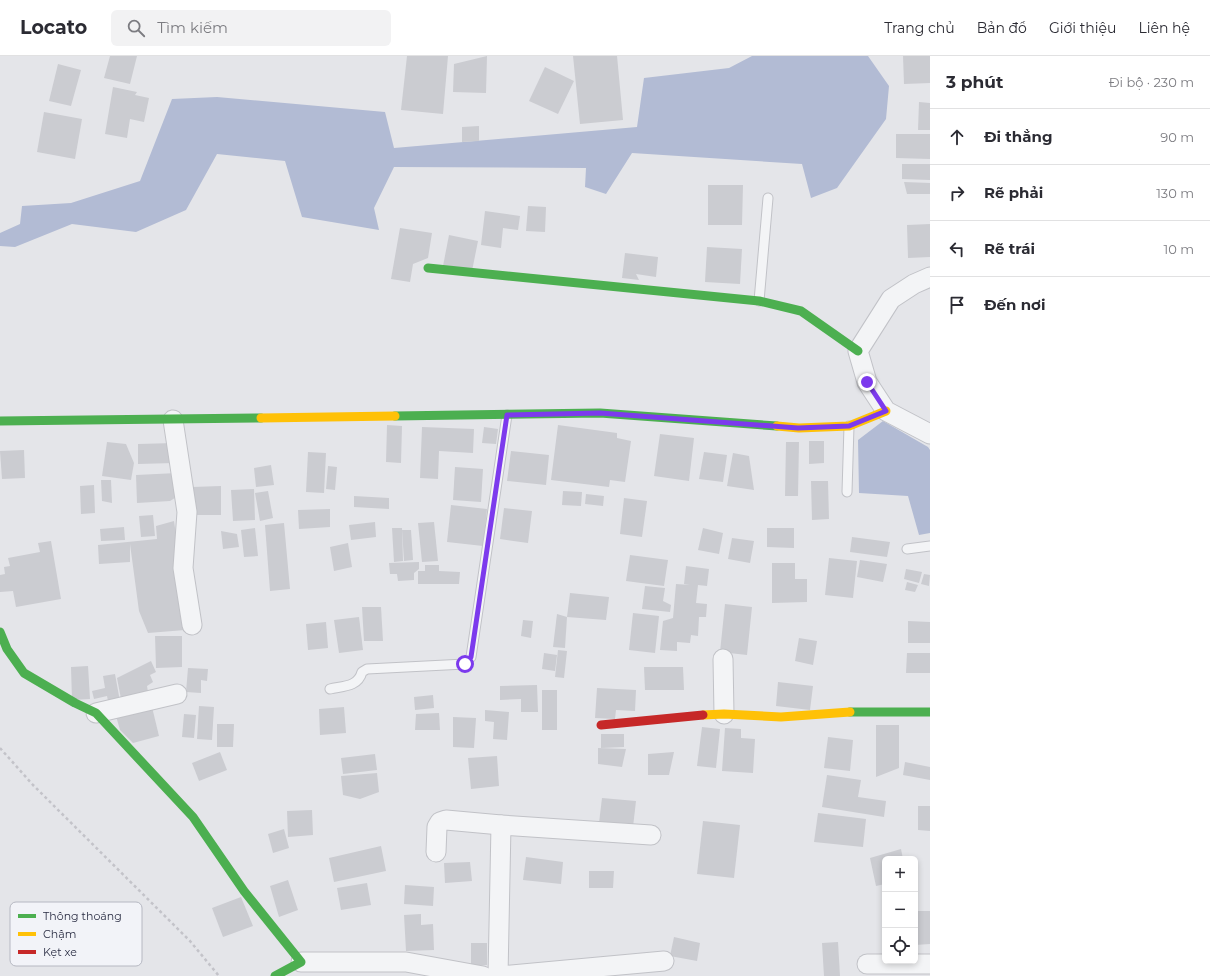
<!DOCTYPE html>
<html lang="vi">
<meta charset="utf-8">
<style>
:root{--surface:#fff;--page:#f2f2f3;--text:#2b2b33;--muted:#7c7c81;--line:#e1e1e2}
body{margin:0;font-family:Montserrat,sans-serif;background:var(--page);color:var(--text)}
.controls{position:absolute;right:12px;bottom:12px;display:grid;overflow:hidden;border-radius:6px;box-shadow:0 2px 6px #0003}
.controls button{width:36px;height:36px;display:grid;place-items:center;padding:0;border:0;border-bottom:1px solid var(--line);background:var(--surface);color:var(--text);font:20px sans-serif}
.stop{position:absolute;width:12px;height:12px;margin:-9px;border:3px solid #7c3aed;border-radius:50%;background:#fff}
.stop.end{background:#7c3aed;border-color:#fff;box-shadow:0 1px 4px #0008}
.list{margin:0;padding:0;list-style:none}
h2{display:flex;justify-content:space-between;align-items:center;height:52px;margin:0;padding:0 16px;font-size:17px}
h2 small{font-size:13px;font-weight:400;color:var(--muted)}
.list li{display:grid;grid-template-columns:26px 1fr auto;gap:12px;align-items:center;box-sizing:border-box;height:56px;padding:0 16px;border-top:1px solid var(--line)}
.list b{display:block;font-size:15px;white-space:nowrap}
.list em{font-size:13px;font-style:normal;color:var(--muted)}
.icon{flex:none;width:22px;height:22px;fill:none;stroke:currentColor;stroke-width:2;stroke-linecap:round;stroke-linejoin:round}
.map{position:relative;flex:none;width:930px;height:920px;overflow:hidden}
header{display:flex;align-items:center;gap:24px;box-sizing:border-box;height:56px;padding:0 20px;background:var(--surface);border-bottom:1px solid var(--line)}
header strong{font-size:19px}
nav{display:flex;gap:22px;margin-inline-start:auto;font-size:14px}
.search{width:280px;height:36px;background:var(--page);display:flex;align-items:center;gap:10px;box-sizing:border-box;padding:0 14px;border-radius:6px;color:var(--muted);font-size:15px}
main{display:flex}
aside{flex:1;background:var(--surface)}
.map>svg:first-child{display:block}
.water{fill:#b2bbd4}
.building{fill:#cbccd1}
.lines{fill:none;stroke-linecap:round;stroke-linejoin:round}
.lane-casing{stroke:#c1c2c7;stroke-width:11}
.street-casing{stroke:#c1c2c7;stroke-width:21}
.path{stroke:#c3c3c9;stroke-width:2.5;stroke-dasharray:3 3;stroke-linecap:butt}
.lane{stroke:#f3f4f6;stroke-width:9}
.street{stroke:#f3f4f6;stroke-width:19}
.fast{stroke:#4caf50;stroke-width:9}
.slow{stroke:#ffc107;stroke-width:9}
.jam{stroke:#c62828;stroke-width:9}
.route{stroke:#7c3aed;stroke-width:5}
.key{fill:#f2f3f8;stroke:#b6b8c2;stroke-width:1}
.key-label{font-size:11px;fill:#2a2d43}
</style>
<header>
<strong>Locato</strong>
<div class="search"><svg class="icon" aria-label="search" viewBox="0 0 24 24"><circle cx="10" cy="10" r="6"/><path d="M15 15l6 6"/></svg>Tìm kiếm</div>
<nav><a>Trang chủ</a><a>Bản đồ</a><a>Giới thiệu</a><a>Liên hệ</a></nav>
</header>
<main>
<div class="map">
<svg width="930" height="920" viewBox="0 0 930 920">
<rect width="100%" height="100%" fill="#e4e5e9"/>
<!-- water -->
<g class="water">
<polygon points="752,0 868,0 889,30 886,63 837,132 811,142 802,108 632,97 606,138 585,131 586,112 394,111 374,152 379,174 302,161 285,105 217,98 186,154 136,176 72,168 15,191 0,190 0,177 20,168 22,150 71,147 140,125 172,43 217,41 385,56 394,92 637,71 644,22 729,12"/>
<polygon points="883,365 928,391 930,394 930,477 919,479 908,440 859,437 858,384"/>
</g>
<!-- building -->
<g class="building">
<polygon points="110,0 137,0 130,28 104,22"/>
<polygon points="407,0 448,0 443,58 401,54"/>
<polygon points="487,0 486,37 453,36 454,8"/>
<polygon points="573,0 617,0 623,64 580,68"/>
<polygon points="903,0 930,0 930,27 904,28"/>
<polygon points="58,8 81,14 71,50 49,45"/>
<polygon points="545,11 574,25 558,58 529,45"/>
<polygon points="113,31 137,36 135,39 149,42 144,66 130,63 127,82 105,78"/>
<polygon points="919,46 930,47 930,74 918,74"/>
<polygon points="44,56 82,63 75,103 37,96"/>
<polygon points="479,70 479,85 462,86 462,71"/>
<polygon points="896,78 930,78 930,103 896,102"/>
<polygon points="902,108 930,108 930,124 902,123"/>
<polygon points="904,126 930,127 930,138 907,138"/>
<polygon points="708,129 743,129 742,169 708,169"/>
<polygon points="528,150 546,151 545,176 526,175"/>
<polygon points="485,155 520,160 518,174 503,172 501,192 481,189"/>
<polygon points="930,168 930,201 908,202 907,169"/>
<polygon points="400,172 432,177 428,202 413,208 410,226 391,223"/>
<polygon points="449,179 478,185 472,215 443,210"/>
<polygon points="707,191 742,193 740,228 705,226"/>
<polygon points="625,197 658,201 656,221 636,218 639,224 622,222"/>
<polygon points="387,369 402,370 401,407 386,406"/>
<polygon points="558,369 617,377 617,382 631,385 625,426 610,424 609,431 551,424"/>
<polygon points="422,371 474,373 473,397 439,395 438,423 420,422"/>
<polygon points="484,371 498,373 496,388 482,387"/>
<polygon points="660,378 694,382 689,425 654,420"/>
<polygon points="809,385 824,385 824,407 809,408"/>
<polygon points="107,386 126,388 134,407 131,424 102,420"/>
<polygon points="786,386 799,386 798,440 785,440"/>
<polygon points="174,387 174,407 138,408 138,388"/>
<polygon points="24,394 25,422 2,423 0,395"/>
<polygon points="511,395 549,399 546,429 507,425"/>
<polygon points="308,396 326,397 324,437 306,436"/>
<polygon points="704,396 727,399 723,426 699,423"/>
<polygon points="733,397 749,400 754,434 727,430"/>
<polygon points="271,409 274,429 256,431 254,412"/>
<polygon points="328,410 337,411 335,434 326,433"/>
<polygon points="455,411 483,413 481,446 453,444"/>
<polygon points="177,417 178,440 170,445 137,447 136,419"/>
<polygon points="101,424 111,424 112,447 102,445"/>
<polygon points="811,425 828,425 829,463 812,464"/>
<polygon points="94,429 95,457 81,458 80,430"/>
<polygon points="221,430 221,459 192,459 192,431"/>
<polygon points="254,433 255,464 233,465 231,434"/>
<polygon points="268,435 273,462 260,465 255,437"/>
<polygon points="563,435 582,436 581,450 562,449"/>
<polygon points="586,438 604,440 603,450 585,448"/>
<polygon points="354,440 389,442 389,453 354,451"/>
<polygon points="624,442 647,445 642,481 620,478"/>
<polygon points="451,449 487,453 483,490 447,486"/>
<polygon points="504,452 532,455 528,487 500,483"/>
<polygon points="330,453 330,471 299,473 298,454"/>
<polygon points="153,459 155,480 141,481 139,460"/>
<polygon points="174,465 186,548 185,574 148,577 139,555 130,488 130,506 99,508 98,489 157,483 156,470"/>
<polygon points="375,466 376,481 351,484 349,469"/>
<polygon points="434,466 438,505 422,506 418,467"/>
<polygon points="284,467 290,533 270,535 265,469"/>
<polygon points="124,471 125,484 101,485 100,473"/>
<polygon points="255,472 258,500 244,501 241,474"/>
<polygon points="392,472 402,472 403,505 394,506"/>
<polygon points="703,472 723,477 719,498 698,494"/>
<polygon points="767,472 794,472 794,492 767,491"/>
<polygon points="402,474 411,474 413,504 404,505"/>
<polygon points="221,475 237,478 239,491 223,493"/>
<polygon points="852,481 890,486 887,501 850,496"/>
<polygon points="732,482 754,485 750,507 728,503"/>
<polygon points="51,485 61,543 16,551 13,535 0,536 0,519 5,518 4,511 10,510 8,502 40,496 38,487"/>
<polygon points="348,487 352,511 334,515 330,491"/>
<polygon points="630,499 668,504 664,530 626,525"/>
<polygon points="829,502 857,505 853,542 825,539"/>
<polygon points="860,504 887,508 883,526 857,521"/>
<polygon points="419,506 419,513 414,517 414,524 398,525 397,518 390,518 389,507"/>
<polygon points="772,507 795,507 795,523 807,523 807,546 772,547"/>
<polygon points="425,509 439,509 439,515 460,516 459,528 418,528 418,515 425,515"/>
<polygon points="686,510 709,513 707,530 698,529 696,547 707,548 706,561 699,561 698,580 691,579 690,587 677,586 677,595 660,594 663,565 673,562 676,528 690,529 684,528"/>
<polygon points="906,513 922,516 919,527 904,523"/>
<polygon points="924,518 930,519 929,530 921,528"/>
<polygon points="907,526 918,529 915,536 905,534"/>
<polygon points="645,530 665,532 663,545 671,549 670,556 642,553"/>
<polygon points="570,537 609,541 606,564 567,561"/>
<polygon points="725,548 752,551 747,599 720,596"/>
<polygon points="362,551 381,551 383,585 364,585"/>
<polygon points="633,557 659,560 655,597 629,594"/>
<polygon points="557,558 567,561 565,592 553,591"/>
<polygon points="359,561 363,594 339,597 334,564"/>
<polygon points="523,564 533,565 531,582 521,580"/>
<polygon points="908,565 930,566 930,587 908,587"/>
<polygon points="326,566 328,592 308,594 306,568"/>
<polygon points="155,580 182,580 182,611 156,612"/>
<polygon points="799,582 817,585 813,609 795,605"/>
<polygon points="558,594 567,595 564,622 555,621"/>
<polygon points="544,597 557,599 555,615 542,613"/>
<polygon points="907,597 930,597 930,617 906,617"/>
<polygon points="151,605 156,616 150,619 153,626 147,630 148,636 122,648 117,622"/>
<polygon points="88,610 90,643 72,644 71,611"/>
<polygon points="644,611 683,611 684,634 645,634"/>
<polygon points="188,612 208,613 207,625 201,624 201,637 186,636"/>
<polygon points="115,618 121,651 109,650 107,640 94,643 92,635 105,632 103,620"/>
<polygon points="778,626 813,630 810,654 776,650"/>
<polygon points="537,629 538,656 521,656 521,643 500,644 500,630"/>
<polygon points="597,632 636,634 635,655 616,654 615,663 595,662"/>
<rect x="542" y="634" width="15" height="40"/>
<polygon points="433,639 434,652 415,654 414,641"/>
<polygon points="199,650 214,651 212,684 197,683"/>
<polygon points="152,651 159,680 133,687 120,674 116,660"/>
<polygon points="344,651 346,677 320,679 319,653"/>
<polygon points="485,654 509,656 507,684 493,683 494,666 485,665"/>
<polygon points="439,657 440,674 415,674 416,658"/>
<polygon points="184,658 196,659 194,682 182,681"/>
<polygon points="453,661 476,662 474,692 453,691"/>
<polygon points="217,668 234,668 233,691 217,691"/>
<polygon points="876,669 899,669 899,712 876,721"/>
<polygon points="702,671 720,673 716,712 697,710"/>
<polygon points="725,672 741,673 741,682 755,683 753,717 722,715"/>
<polygon points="601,678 624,678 624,691 601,692"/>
<polygon points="828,681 853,684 850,715 824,712"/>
<polygon points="598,692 626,693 622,711 598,708"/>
<polygon points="220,696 227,714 199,725 192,707"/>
<polygon points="674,696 669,719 648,719 648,698"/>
<polygon points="375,698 377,714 343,718 341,702"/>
<polygon points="497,700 499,730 471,733 468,702"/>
<polygon points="905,706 930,711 930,724 903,719"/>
<polygon points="377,717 379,736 360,743 343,739 341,720"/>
<polygon points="827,719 861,724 858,741 886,745 884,761 822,751"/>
<polygon points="602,742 636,745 633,771 599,767"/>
<polygon points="918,750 930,750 930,775 918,774"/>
<polygon points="312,754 313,779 288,781 287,755"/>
<polygon points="818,757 866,763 863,791 814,786"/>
<polygon points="703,765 740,769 734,822 697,818"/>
<polygon points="284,773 289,792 273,797 268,778"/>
<polygon points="381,790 386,815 334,826 329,802"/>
<polygon points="901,793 903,803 885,803 885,828 876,830 870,802"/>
<polygon points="526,801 563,806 561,828 523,824"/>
<polygon points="470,806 472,825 445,827 444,807"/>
<polygon points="589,815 614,815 613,832 589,832"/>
<polygon points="288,824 298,854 279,861 270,830"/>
<polygon points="367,827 371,849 341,854 337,832"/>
<polygon points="405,829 434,831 433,850 404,848"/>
<polygon points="241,841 253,870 223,881 212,852"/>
<polygon points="915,855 930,855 930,888 915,889"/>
<polygon points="421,858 421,869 433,868 434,894 406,895 404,859"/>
<polygon points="674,881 700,887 697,905 670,900"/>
<polygon points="838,886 840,920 824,920 822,887"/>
<polygon points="471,887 487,887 487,909 471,910"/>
</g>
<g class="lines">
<!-- lane casing -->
<g class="lane-casing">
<g id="lane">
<polyline points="759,245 768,142"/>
<polyline points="847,436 849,370"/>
<polyline points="907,493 930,490"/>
<path d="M330 633C343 630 358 631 362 616L367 613 465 608 471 601 507 359"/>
</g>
</g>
<!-- street casing -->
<g class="street-casing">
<g id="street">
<polyline points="930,221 914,228 891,243 858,295 867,326 886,355 930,378"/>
<polyline points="173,364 187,456 183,512 192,569"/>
<polyline points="723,603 724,658"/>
<polyline points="96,657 177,638"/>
<polyline points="436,796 437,771 440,766 446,764 501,769"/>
<polyline points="301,906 406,906 483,920"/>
<polyline points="867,908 930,908"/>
<polyline points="498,920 501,769 651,779"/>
<polyline points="499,920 664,905"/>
</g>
</g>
<!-- path -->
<polyline class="path" points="0,692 33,729 190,885 219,920"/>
<!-- lane -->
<use href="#lane" class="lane"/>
<!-- street -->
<use href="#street" class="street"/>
<!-- fast -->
<g class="fast">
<polyline points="428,212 759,245 801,255 858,295"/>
<polyline points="395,360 600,357 777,370"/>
<polyline points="0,365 261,362"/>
<polyline points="0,576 7,593 24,617 75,647 96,657 193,761 244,835 301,906 275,920"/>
<polyline points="850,656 930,656"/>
</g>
<!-- slow -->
<g class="slow">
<polyline points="261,362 395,360"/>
<polyline points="777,370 799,372 849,370 886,355"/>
<polyline points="703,659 724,658 781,661 850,656"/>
</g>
<!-- jam -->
<polyline class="jam" points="601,669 703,659"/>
</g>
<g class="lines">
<!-- route -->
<polyline class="route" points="465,608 471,601 507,359 600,357 798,372 849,370 886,355 867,326"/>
</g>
<!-- legend -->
<rect x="10" y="846" width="132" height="64" rx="6" class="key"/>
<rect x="18" y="858" width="18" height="4" fill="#4caf50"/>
<rect x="18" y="876" width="18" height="4" fill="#ffc107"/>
<rect x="18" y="894" width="18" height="4" fill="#c62828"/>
<g class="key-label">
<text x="43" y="864">Thông thoáng</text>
<text x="43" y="882">Chậm</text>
<text x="43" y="900">Kẹt xe</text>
</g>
</svg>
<div class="controls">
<button>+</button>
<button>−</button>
<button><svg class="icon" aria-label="locate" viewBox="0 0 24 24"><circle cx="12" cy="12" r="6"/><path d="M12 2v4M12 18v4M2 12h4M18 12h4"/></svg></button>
</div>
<div class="stop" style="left:465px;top:608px"></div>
<div class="stop end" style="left:867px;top:326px"></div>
</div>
<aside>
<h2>3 phút<small>Đi bộ · 230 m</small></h2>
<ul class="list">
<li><svg class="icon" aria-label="ahead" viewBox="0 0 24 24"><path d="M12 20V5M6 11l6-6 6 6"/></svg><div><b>Đi thẳng</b></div><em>90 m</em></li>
<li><svg class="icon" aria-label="right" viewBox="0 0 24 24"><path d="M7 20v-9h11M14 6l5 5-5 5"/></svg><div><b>Rẽ phải</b></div><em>130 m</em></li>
<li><svg class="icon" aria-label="left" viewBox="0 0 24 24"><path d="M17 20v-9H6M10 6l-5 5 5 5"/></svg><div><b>Rẽ trái</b></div><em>10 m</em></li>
<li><svg class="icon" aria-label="arrive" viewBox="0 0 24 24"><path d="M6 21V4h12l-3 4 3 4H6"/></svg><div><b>Đến nơi</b></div></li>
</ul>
</aside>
</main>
